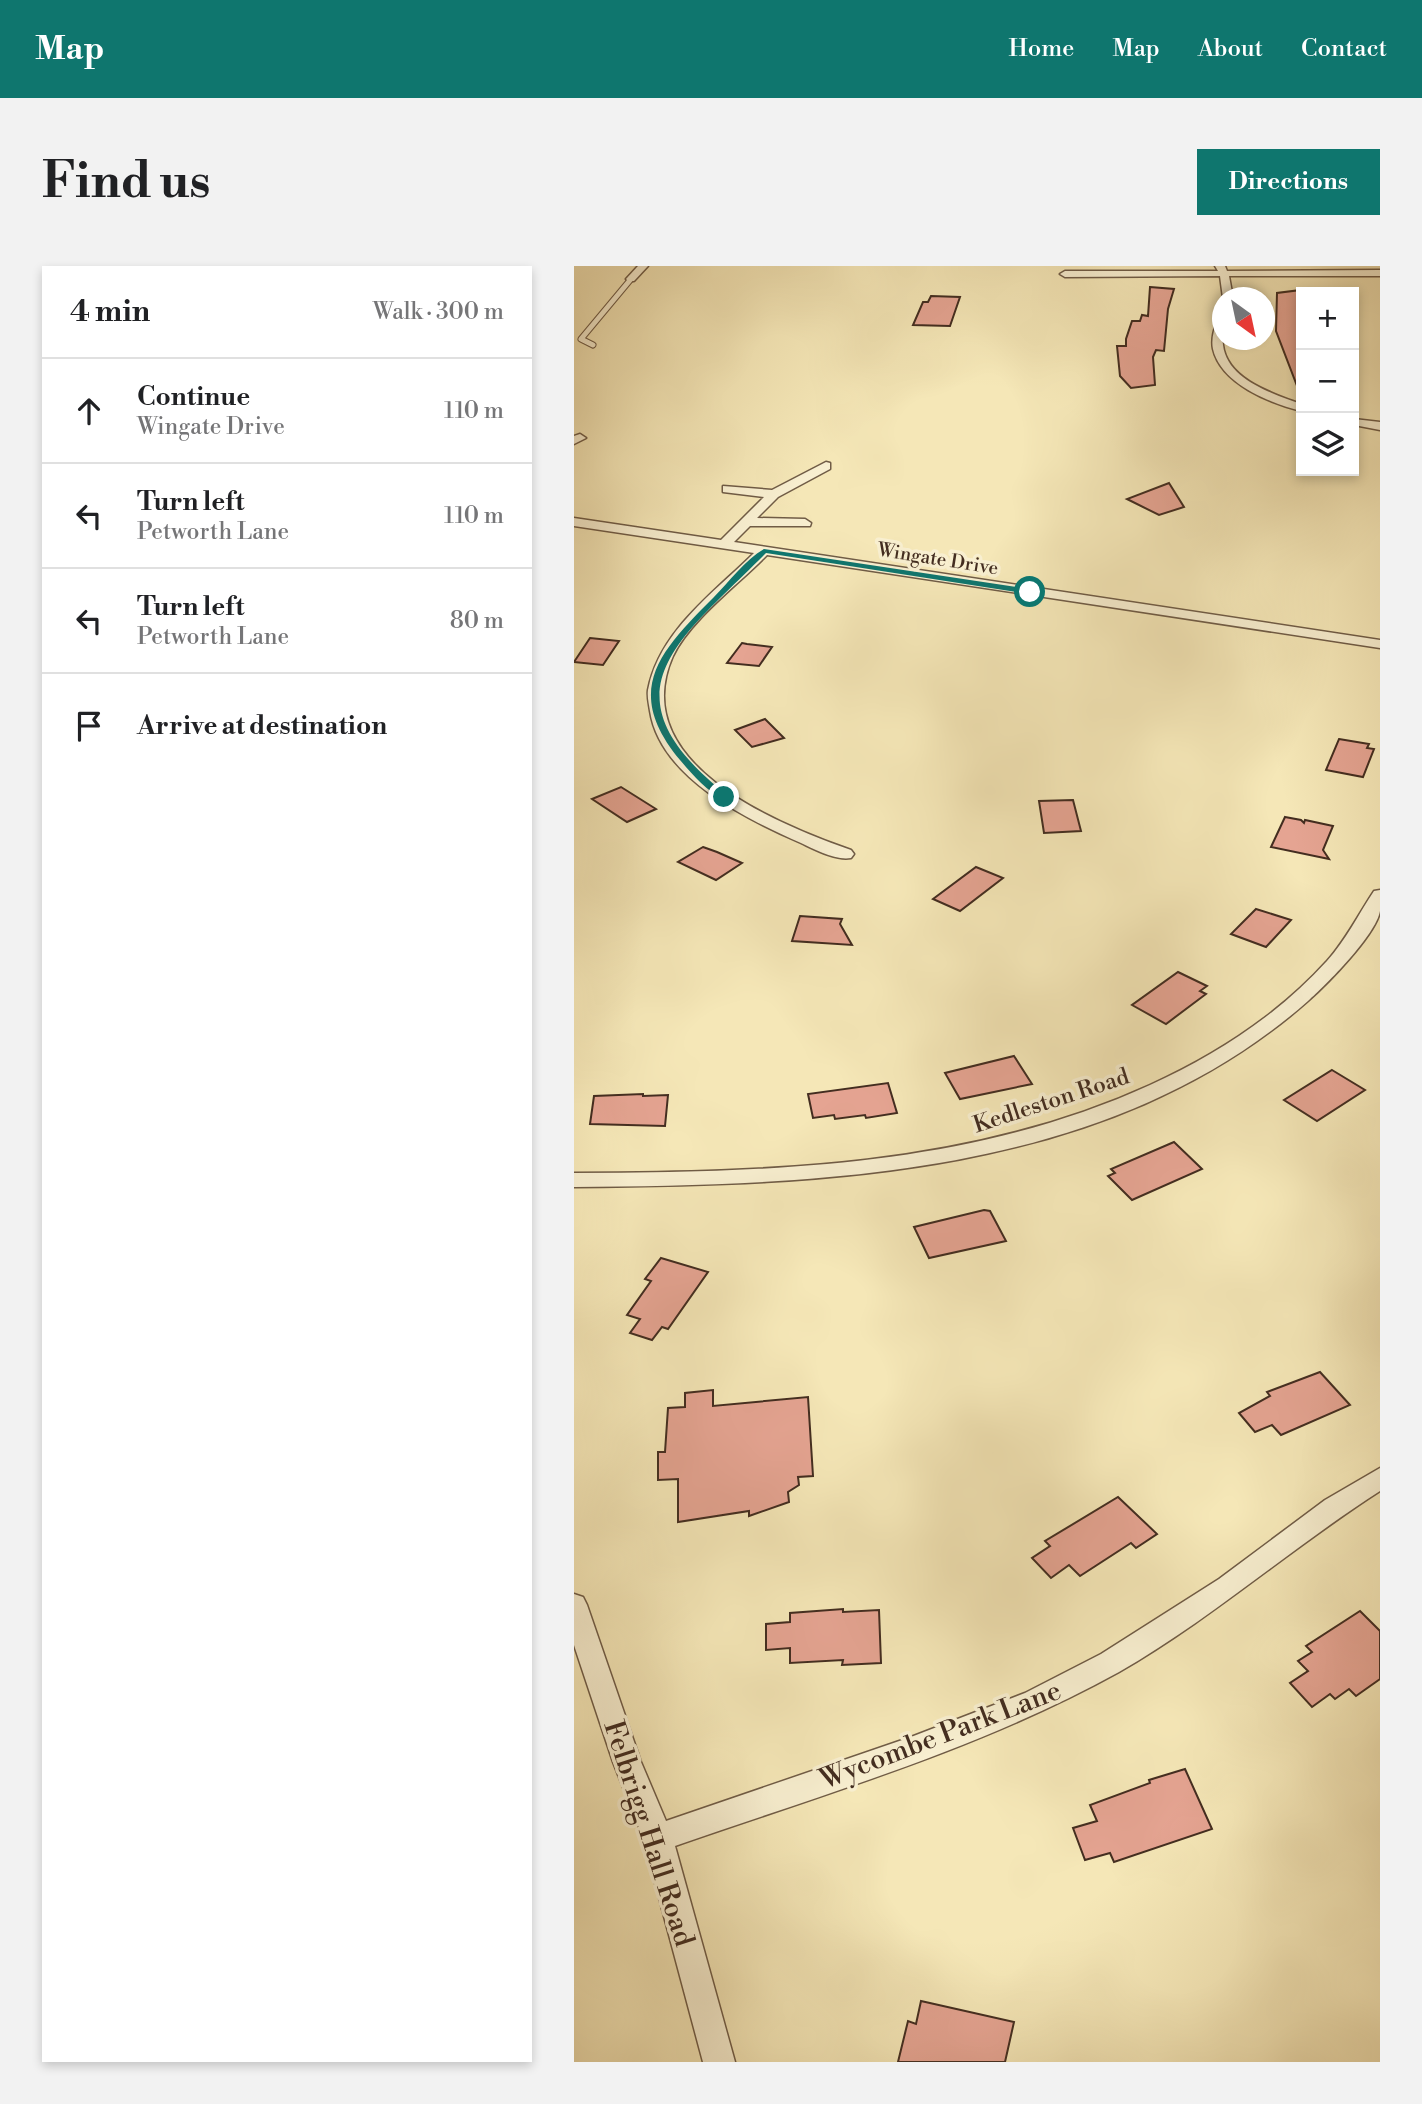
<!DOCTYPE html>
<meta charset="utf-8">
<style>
:root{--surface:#fff;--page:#f2f2f2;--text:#202124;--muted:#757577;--line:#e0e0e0;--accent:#0f766e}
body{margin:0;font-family:"Libre Bodoni",serif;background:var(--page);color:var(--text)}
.controls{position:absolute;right:21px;top:21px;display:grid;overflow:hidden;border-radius:0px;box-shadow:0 4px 10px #0003}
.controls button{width:63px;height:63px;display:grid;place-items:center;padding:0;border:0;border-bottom:2px solid var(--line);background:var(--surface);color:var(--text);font:35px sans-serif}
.compass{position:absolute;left:638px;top:21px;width:63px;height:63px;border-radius:50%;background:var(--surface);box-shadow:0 4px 10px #0003;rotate:147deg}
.stop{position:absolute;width:21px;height:21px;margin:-16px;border:5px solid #0f766e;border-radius:50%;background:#fff}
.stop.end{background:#0f766e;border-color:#fff;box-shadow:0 2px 7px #0008}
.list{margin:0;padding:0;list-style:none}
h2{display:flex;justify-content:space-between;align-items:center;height:91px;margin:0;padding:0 28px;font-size:30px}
h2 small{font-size:23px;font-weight:400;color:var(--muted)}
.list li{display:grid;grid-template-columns:46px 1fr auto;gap:21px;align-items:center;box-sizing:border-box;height:105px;padding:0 28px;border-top:2px solid var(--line)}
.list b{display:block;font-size:26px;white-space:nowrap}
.list p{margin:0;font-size:23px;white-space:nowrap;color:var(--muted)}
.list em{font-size:23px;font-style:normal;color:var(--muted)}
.icon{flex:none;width:38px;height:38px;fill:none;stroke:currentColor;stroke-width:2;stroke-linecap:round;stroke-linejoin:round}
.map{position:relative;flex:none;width:806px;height:1796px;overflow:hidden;border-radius:0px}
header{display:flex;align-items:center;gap:42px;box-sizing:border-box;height:98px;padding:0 35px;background:var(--accent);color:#fff}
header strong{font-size:33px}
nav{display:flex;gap:38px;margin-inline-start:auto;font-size:24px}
.intro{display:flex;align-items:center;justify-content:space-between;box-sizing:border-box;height:168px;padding:0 42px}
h1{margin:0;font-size:49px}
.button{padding:18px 32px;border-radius:0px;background:var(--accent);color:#fff;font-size:24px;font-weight:700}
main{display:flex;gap:42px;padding:0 42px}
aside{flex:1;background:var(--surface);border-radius:0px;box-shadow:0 4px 10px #0003}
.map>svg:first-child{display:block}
.building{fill:#e5a492;stroke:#432d20;stroke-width:2}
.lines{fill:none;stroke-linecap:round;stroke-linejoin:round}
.service-casing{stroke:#705c46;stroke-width:7}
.minor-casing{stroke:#705c46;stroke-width:3}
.service{stroke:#f8efd0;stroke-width:5}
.minor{fill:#f8efd0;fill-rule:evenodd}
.route{fill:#0f766e}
.labels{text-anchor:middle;stroke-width:7;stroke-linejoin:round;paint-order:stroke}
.far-street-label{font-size:19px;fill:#432d20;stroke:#f8efd0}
.street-label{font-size:23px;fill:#432d20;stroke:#f8efd0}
.near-street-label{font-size:28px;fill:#432d20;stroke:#f8efd0}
</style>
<header>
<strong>Map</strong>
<nav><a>Home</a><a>Map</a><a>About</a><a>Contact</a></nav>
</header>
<div class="intro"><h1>Find us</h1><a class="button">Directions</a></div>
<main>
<aside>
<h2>4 min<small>Walk · 300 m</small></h2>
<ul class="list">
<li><svg class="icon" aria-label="ahead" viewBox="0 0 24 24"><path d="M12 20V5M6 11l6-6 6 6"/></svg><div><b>Continue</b><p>Wingate Drive</p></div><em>110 m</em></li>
<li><svg class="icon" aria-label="left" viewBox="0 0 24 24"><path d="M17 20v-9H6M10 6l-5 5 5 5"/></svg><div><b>Turn left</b><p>Petworth Lane</p></div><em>110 m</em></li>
<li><svg class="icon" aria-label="left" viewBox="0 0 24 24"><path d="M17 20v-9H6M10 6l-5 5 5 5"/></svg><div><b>Turn left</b><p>Petworth Lane</p></div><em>80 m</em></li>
<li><svg class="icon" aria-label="arrive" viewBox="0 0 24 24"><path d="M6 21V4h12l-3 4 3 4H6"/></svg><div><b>Arrive at destination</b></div></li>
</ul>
</aside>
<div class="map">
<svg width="806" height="1796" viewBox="0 0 806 1796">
<rect width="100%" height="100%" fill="#f5e7b7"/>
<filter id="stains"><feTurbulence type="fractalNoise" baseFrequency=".00286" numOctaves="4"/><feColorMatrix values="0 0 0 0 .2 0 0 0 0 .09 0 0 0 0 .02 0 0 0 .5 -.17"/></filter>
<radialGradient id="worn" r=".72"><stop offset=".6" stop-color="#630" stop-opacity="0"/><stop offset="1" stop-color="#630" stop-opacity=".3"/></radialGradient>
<!-- building -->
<g class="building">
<polygon points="576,21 600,23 594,43 590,85 582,84 579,91 581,119 557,122 546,110 543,80 552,80 552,73 558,55 566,55 568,49 574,50"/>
<polygon points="727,24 727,125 725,125 702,65 703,27"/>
<polygon points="357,30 386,31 376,60 339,59 349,36 354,36"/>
<polygon points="595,217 610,241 585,249 553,233"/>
<polygon points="16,372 45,375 29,399 0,396"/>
<polygon points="168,377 173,378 198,381 185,400 153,397"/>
<polygon points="191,453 210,472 178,481 161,464"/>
<polygon points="765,473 795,478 793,482 800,483 789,511 752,504"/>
<polygon points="47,521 82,543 53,556 18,533"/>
<polygon points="499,534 507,565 470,567 465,535"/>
<polygon points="711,551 727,554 730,557 731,554 759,560 749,584 755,593 697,581"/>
<polygon points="129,581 143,586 168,597 142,614 104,596"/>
<polygon points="402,601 429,612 386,645 359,633"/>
<polygon points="682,643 717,654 692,681 657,668"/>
<polygon points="226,650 268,653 266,658 278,679 218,675"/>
<polygon points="604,706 633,720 626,725 632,728 592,758 558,739"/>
<polygon points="440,790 458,818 386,833 371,807"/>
<polygon points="758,804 791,824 743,855 710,834"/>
<polygon points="314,817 323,847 292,852 291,849 261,853 260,849 239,852 234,828"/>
<polygon points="69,828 69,830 94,829 91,860 16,858 20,830"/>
<polygon points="600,876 628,903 558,934 534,910 541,907 537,903"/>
<polygon points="410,944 416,945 432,975 355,992 340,961"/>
<polygon points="87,992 134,1006 94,1063 88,1061 78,1074 56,1067 66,1053 53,1049 77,1015 71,1013"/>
<polygon points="746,1106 776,1139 707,1169 698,1159 681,1166 665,1147 696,1130 693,1126"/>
<polygon points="139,1124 139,1140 234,1131 239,1210 224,1211 225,1219 214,1226 215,1236 175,1250 175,1245 104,1256 104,1213 84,1214 84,1186 91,1186 94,1142 111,1141 111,1127"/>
<polygon points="544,1231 583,1268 562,1282 557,1277 506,1310 495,1299 477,1312 458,1292 476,1280 471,1275"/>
<polygon points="269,1343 269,1346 305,1344 307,1397 268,1399 269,1394 216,1397 216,1382 192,1384 192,1358 216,1356 216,1347"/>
<polygon points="786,1345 806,1365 806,1413 782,1430 775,1423 761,1433 756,1428 738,1441 716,1417 734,1405 724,1395 738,1386 732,1380"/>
<polygon points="611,1503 638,1563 540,1596 536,1587 511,1594 499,1562 523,1555 516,1539 576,1517 575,1514"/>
<polygon points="347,1735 440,1756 431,1796 324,1796 334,1755 342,1758"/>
</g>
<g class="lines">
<!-- service casing -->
<g class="service-casing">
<polyline id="service" points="19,79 7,73 57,13"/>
</g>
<!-- minor casing -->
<g class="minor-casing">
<g id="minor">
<polygon points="64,0 74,0 60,15 54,15 52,13"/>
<polygon points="641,0 651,0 653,5 806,4 806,10 655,10 659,32 649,32 646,10 491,11 486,8 491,5 644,5"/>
<path d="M648 52C649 61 648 71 649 79 653 114 700 128 727 138V145C696 137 647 118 639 83 637 73 640 64 643 55Z"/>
<polygon points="780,153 806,156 806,164 780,159"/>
<polygon points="6,168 12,172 0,178 0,170"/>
<path d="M252 196 256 197V203L204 231 183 252 231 253 237 257 236 260H176L160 276 806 374V382L193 289C165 318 116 354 99 390 52 496 200 557 277 584L280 588 277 592C262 595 240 583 227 577 172 553 86 511 76 445 75 438 73 431 74 424 85 365 140 327 180 287L0 260V252L147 274 190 231 149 226V220L198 224Z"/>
<path d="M806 624C806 630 806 638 806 645 802 669 752 719 734 735 534 911 252 919 0 921V907C196 906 394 902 576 819 642 789 704 749 753 695 772 674 784 649 800 625Z"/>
<path d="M806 1202V1225C717 1282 637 1353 545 1406 406 1483 250 1528 101 1580L161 1796H129L69 1572 39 1496 0 1379V1328L9 1331 13 1339 67 1496 92 1555 337 1471 451 1427 527 1388 645 1313 751 1234Z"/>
</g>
</g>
<!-- service -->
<use href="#service" class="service"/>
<!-- minor -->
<use href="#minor" class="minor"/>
</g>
<!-- route -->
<path class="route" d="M190 283 456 323 460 326 456 328 192 287C106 374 23 426 153 529V532L150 533C132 525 119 509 106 494 48 424 86 385 140 331 155 316 171 294 190 283Z"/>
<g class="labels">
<!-- far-street labels -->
<g class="far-street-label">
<text transform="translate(364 292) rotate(9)" y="7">Wingate Drive</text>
</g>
<!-- street labels -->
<g class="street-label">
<text transform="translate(477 834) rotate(-18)" y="8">Kedleston Road</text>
</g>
<!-- near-street labels -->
<g class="near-street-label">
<text transform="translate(366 1468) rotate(-21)" y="10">Wycombe Park Lane</text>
<text transform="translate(76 1567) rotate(72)" y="10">Felbrigg Hall Road</text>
</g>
</g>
<rect width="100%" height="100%" filter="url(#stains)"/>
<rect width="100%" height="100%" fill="url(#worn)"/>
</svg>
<div class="controls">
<button>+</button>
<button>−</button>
<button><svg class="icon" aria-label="layers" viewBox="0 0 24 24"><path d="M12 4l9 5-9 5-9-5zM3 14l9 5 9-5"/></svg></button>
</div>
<svg class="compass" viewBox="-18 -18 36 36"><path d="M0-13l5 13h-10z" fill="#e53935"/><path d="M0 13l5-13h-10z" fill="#757577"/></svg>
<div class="stop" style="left:456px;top:326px"></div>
<div class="stop end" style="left:150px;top:531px"></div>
</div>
</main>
